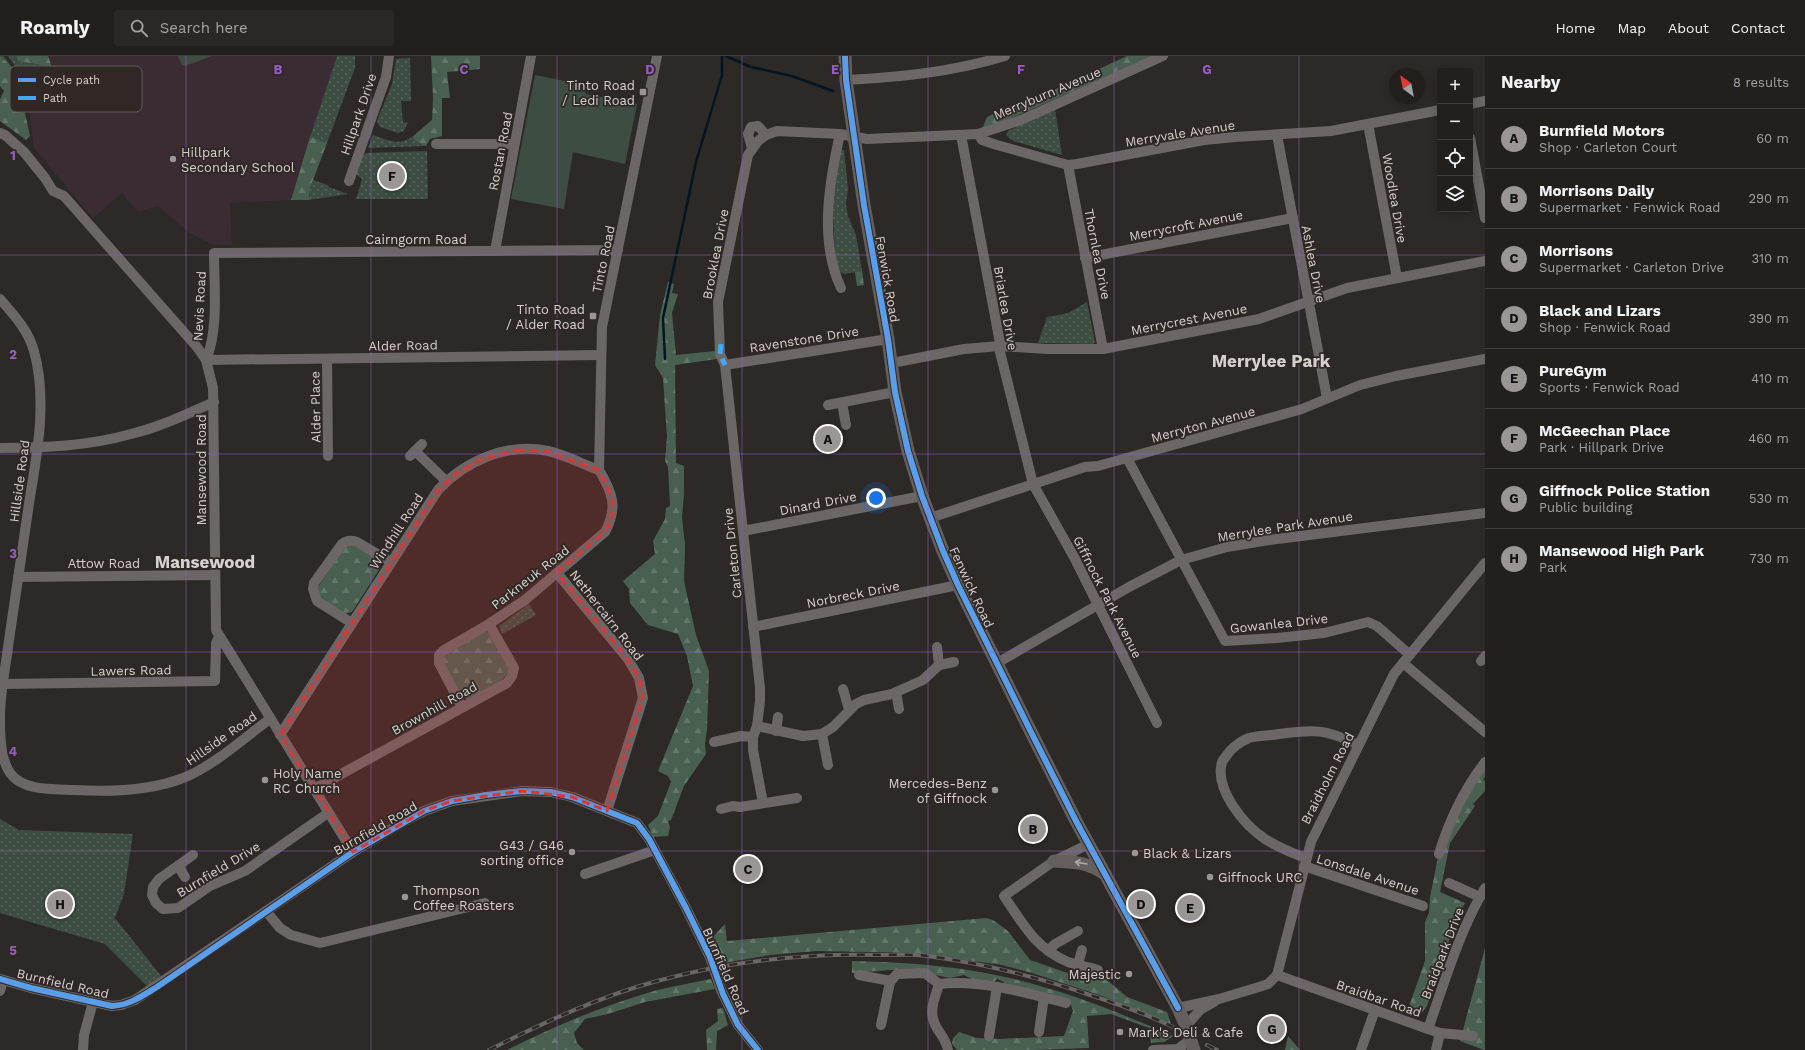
<!DOCTYPE html>
<meta charset="utf-8">
<style>
:root{--surface:#221f1d;--page:#2a2726;--text:#f1f3f6;--muted:#a2a2a4;--line:#3f3d3b;--accent:#9b9694}
body{margin:0;font-family:"Work Sans",sans-serif;background:var(--page);color:var(--text)}
.controls{position:absolute;right:12px;top:12px;display:grid;overflow:hidden;border-radius:4px;box-shadow:0 2px 10px #0003}
.controls button{width:36px;height:36px;display:grid;place-items:center;padding:0;border:0;border-bottom:1px solid var(--line);background:var(--surface);color:var(--text);font:20px sans-serif}
.compass{position:absolute;left:1389px;top:12px;width:36px;height:36px;border-radius:50%;background:var(--surface);box-shadow:0 2px 10px #0003;rotate:328deg}
.you{position:absolute;left:876px;top:442px;width:14px;height:14px;margin:-10px;border:3px solid #fff;border-radius:50%;background:#1a73e8;box-shadow:0 0 0 6px #1a73e833}
.badge{display:grid;place-items:center;width:26px;height:26px;border-radius:50%;background:var(--accent);color:#111;font-size:13px;font-weight:700}
.pin{position:absolute;translate:-50% -50%;border:2px solid #fff;box-shadow:0 1px 4px #0006}
.list{margin:0;padding:0;list-style:none}
h2{display:flex;justify-content:space-between;align-items:center;height:52px;margin:0;padding:0 16px;font-size:17px}
h2 small{font-size:13px;font-weight:400;color:var(--muted)}
.list li{display:grid;grid-template-columns:26px 1fr auto;gap:12px;align-items:center;box-sizing:border-box;height:60px;padding:0 16px;border-top:1px solid var(--line)}
.list b{display:block;font-size:15px;white-space:nowrap}
.list p{margin:0;font-size:13px;white-space:nowrap;color:var(--muted)}
.list em{font-size:13px;font-style:normal;color:var(--muted)}
.icon{flex:none;width:22px;height:22px;fill:none;stroke:currentColor;stroke-width:2;stroke-linecap:round;stroke-linejoin:round}
.map{position:relative;flex:none;width:1485px;height:994px;overflow:hidden}
header{display:flex;align-items:center;gap:24px;box-sizing:border-box;height:56px;padding:0 20px;background:var(--surface);border-bottom:1px solid var(--line)}
header strong{font-size:19px}
nav{display:flex;gap:22px;margin-inline-start:auto;font-size:14px}
.search{width:280px;height:36px;background:var(--page);display:flex;align-items:center;gap:10px;box-sizing:border-box;padding:0 14px;border-radius:4px;color:var(--muted);font-size:15px}
main{display:flex}
aside{flex:1;background:var(--surface)}
.map>svg:first-child{display:block}
.education{fill:#3b2b33}
.grass{fill:url(#grass-dots)}
.forest{fill:url(#forest-firs)}
.pitch{fill:#3d4d42}
.lines{fill:none;stroke-linecap:round;stroke-linejoin:round}
.stream{stroke:#041622;stroke-width:2.5}
.minor{stroke:#6c6666;stroke-width:10}
.major{stroke:#645e5d;stroke-width:13}
.rail-casing{stroke:#6a6665;stroke-width:4}
.rail{stroke:#2f2825;stroke-width:2.5;stroke-dasharray:8;stroke-linecap:butt}
.minor-bridge{stroke:#6c6666;stroke-width:10}
.major-bridge{stroke:#645e5d;stroke-width:13}
.quiet{stroke:#3fa9f5;stroke-width:5;stroke-dasharray:10 5;stroke-linecap:butt}
.cycleway-casing{stroke:#2f2825;stroke-width:8}
.cycleway{stroke:#5a9eea;stroke-width:6}
.oneway{stroke:#aea9a7}
.marked{fill:#d63939;fill-opacity:0.2;stroke:#d63939;stroke-width:3;stroke-dasharray:8 5;stroke-linejoin:round}
.grid{fill:none;stroke:#965ec4;stroke-width:1;stroke-opacity:0.55}
.poi-dot{fill:#9b9694;stroke:#2f2825;stroke-width:1.5}
.labels{text-anchor:middle;stroke-width:3.5;stroke-linejoin:round;paint-order:stroke}
.poi-label{font-size:13px;fill:#d6d1cf;stroke:#2f2825;text-anchor:start}
.street-label{font-size:13px;fill:#d6d1cf;stroke:#2f2825}
.district-label{font-size:17px;font-weight:bold;fill:#d6d1cf;stroke:#2f2825}
.key{fill:#2f2825;stroke:#615b58;stroke-width:1}
.key-label{font-size:11px;fill:#d6d1cf}
.grid-label{font-size:13px;text-anchor:middle;font-weight:bold;fill:#965ec4;stroke:#2f2825;stroke-width:3.5;stroke-linejoin:round;paint-order:stroke}
</style>
<header>
<strong>Roamly</strong>
<div class="search"><svg class="icon" aria-label="search" viewBox="0 0 24 24"><circle cx="10" cy="10" r="6"/><path d="M15 15l6 6"/></svg>Search here</div>
<nav><a>Home</a><a>Map</a><a>About</a><a>Contact</a></nav>
</header>
<main>
<div class="map">
<svg width="1485" height="994" viewBox="0 0 1485 994">
<defs>
<pattern id="grass-dots" width="8" height="8" patternUnits="userSpaceOnUse"><rect width="8" height="8" fill="#3d4d42"/><path d="M2 2h.1M6 6h.1" fill="none" stroke="#58665c" stroke-width="1.8" stroke-linecap="round"/></pattern>
<pattern id="forest-firs" width="22" height="20" patternUnits="userSpaceOnUse"><rect width="22" height="20" fill="#496051"/><path d="M5 1l3.5 6h-7zM16 11l3.5 6h-7z" fill="#627669"/></pattern>
</defs>
<rect width="100%" height="100%" fill="#2d2927"/>
<!-- education -->
<polygon class="education" points="48,0 337,0 291,144 230,147 232,190 211,188 189,177 158,150 138,156 122,137 93,162 34,92 25,24 52,11"/>
<!-- grass -->
<g class="grass">
<polygon points="0,0 4,0 19,21 22,43 11,29 11,10"/>
<polygon points="8,0 16,0 18,5 52,11 25,24"/>
<polygon points="337,0 355,0 355,12 327,87 310,81"/>
<polygon points="410,2 411,45 401,45 403,67 408,66 404,75 398,77 380,71 377,65 392,28 396,3"/>
<polygon points="1055,53 1062,99 1013,85 1006,79 1008,75"/>
<path d="M373 79C387 84 398 90 412 81L418 87 426 90 368 92Z"/>
<polygon points="839,93 844,94 848,133 846,148 848,160 856,179 862,215 845,218 836,215 832,142"/>
<polygon points="427,95 428,143 356,143 362,123 356,118 363,99 366,97"/>
<polygon points="313,124 328,129 329,131 348,138 309,144 310,132"/>
<polygon points="1087,246 1095,286 1093,288 1038,287 1047,261 1068,257"/>
<polygon points="529,548 536,559 502,578 499,570"/>
<polygon points="0,763 19,774 133,778 124,838 115,862 162,921 148,931 105,888 0,857"/>
</g>
<!-- forest -->
<g class="forest">
<polygon points="0,0 11,10 11,29 22,43 30,80 26,84 0,65 0,43 4,35 0,30"/>
<polygon points="16,0 48,0 52,11 18,5"/>
<polygon points="431,0 480,0 480,13 447,16 450,42 442,42 442,80 430,83 426,90 418,87 412,81 432,64 433,43"/>
<polygon points="1127,0 1153,0 1000,67 982,73 987,61 1008,51 1041,40"/>
<polygon points="310,81 327,87 310,132 309,144 291,144"/>
<polygon points="862,215 864,229 857,230 855,216"/>
<polygon points="668,226 674,228 672,237 678,238 672,257 676,299 716,295 717,303 675,309 676,407 684,410 684,438 682,461 685,490 684,525 696,579 709,615 707,674 705,688 706,698 684,730 671,764 668,765 670,771 668,780 653,781 648,769 658,760 671,726 668,720 658,715 693,630 687,600 678,578 648,569 630,547 629,533 623,525 655,498 653,485 665,463 666,452 670,450 668,411 665,405 667,381 663,322 655,309 660,259"/>
<path d="M347 489H352C361 494 382 500 380 512L352 556 346 557C335 551 317 546 318 531L344 492Z"/>
<path d="M485 575 490 576 510 613C503 628 483 637 467 643 454 635 449 617 443 604L445 598Z"/>
<polygon points="1485,713 1485,721 1483,724 1485,725 1485,735 1473,748 1475,750 1450,787 1440,836 1465,847 1457,861 1427,950 1420,959 1407,956 1425,905 1425,866 1429,857 1430,841 1438,801 1462,749"/>
<polygon points="986,862 993,864 1008,875 1030,904 1082,922 1106,923 1127,941 1167,956 1171,968 1102,940 1032,917 1002,909 915,897 817,895 770,899 718,908 707,887 725,868 727,885"/>
<polygon points="1485,892 1485,994 1484,994 1460,985"/>
<path d="M852 905C893 906 933 908 974 915 1043 926 1109 952 1173 980L1164 986 1151 987 1149 972 1111 958 1087 960 1089 992 1033 994H957L952 988 953 982 959 976 977 982 999 983 1064 980 1073 955 1070 946 1048 937 1004 931V926L997 923 993 927 978 926 964 919 950 922 904 913 852 917Z"/>
<path d="M711 923 715 933 645 946 608 958 585 963 574 977 577 987 584 994H507C554 970 603 950 654 935 673 930 692 927 711 923Z"/>
<polygon points="723,952 728,969 717,975 716,994 707,994 706,974 718,965 717,953"/>
<polygon points="1288,980 1300,994 1285,994"/>
</g>
<!-- pitch -->
<g class="pitch">
<polygon points="178,0 212,0 185,10 182,9"/>
<polygon points="535,19 585,29 585,35 586,38 637,48 625,108 573,96 564,153 511,143"/>
</g>
<g class="lines">
<!-- stream -->
<g class="stream">
<polyline points="726,0 751,11 792,20 833,35"/>
<polyline points="665,303 663,262 696,106 722,19 722,0"/>
</g>
<!-- minor -->
<g class="minor">
<path d="M846 24C902 21 952 16 1005 0"/>
<polyline points="1470,48 1485,45"/>
<polyline points="1368,68 1397,222"/>
<polyline points="0,77 5,79 24,96 45,122 53,135 64,140 197,291 206,304 213,332 216,574 353,796"/>
<path d="M840 78C829 127 819 185 841 232"/>
<polyline points="978,78 982,84 997,89 1068,109 1077,108 1204,84 1235,81 1331,75 1440,54"/>
<polyline points="961,79 1000,287 1000,296 1033,428 1074,501 1157,667"/>
<polyline points="1277,79 1327,342"/>
<polyline points="1470,82 1485,162"/>
<polyline points="436,88 514,88"/>
<polyline points="752,92 748,78 751,71 758,70 766,79"/>
<polyline points="1068,109 1103,293"/>
<polyline points="349,125 386,21 389,0"/>
<polyline points="495,195 531,0"/>
<polyline points="1085,202 1293,162"/>
<path d="M0 243C14 259 28 274 34 295 47 342 38 394 30 441 23 489 16 536 9 584 6 610 0 635 0 661 0 679 0 702 10 717 24 736 55 733 75 734 110 736 150 735 183 722 211 712 245 681 270 663"/>
<path d="M601 299 206 304C219 273 214 230 214 197L618 194"/>
<polyline points="327,303 328,400"/>
<polyline points="892,307 964,293 1000,290 1047,293 1103,293 1259,263 1347,232 1485,205"/>
<polyline points="725,309 888,283"/>
<polyline points="842,347 846,369"/>
<polyline points="828,349 895,336"/>
<path d="M0 392C44 392 88 390 131 378 160 371 187 358 214 346"/>
<polyline points="415,395 446,425"/>
<polyline points="410,400 422,388"/>
<polyline points="1127,402 1225,585 1277,582 1324,577 1368,566 1377,570 1410,599"/>
<polyline points="599,414 602,271 657,0"/>
<polyline points="930,462 1085,411 1098,410 1302,353 1360,329 1396,320 1485,303"/>
<polyline points="743,475 922,440"/>
<polyline points="557,517 628,603 639,622 643,642 607,755"/>
<polyline points="18,521 214,519"/>
<path d="M352 567 317 545 313 533 314 527 342 488C347 484 351 484 357 486L391 506"/>
<polyline points="753,571 958,529"/>
<polyline points="937,591 939,609"/>
<polyline points="1481,605 1485,600"/>
<polyline points="997,607 1129,531 1181,504 1199,499 1227,491 1269,484 1485,457"/>
<polyline points="1403,607 1485,676"/>
<polyline points="2,628 215,625 216,587 219,581"/>
<polyline points="843,633 849,654"/>
<polyline points="896,636 899,653"/>
<path d="M462 651 439 607V599L444 594 489 568 525 544 605 476C618 452 613 437 599 414"/>
<polyline points="757,670 803,680 822,678 833,671 856,648 864,644 892,638 923,624 939,609 954,606"/>
<polyline points="776,675 778,661"/>
<polyline points="822,678 828,709"/>
<path d="M280 679 438 434C465 405 508 386 548 395 566 399 582 408 599 414"/>
<polyline points="714,686 741,680 753,681"/>
<polyline points="314,733 507,627 512,620 514,612 489,568"/>
<polyline points="763,747 753,694 753,681 757,670 760,645 760,632 725,309 720,298 718,246 748,99 758,85 766,79 777,75 840,78 867,83 978,78 1021,64 1163,0"/>
<polyline points="721,753 733,750 740,751 797,742"/>
<path d="M1089 788 1054 805 1004 840C1023 868 1035 892 1068 906 1077 909 1088 911 1098 914"/>
<path d="M1439 798C1449 764 1464 734 1485 706"/>
<polyline points="193,799 159,823 153,831 152,839 156,847 163,853 178,852 210,830 245,815 328,757"/>
<path d="M1306 802C1292 797 1278 791 1265 783 1244 769 1214 733 1222 706 1224 702 1228 698 1231 694 1236 689 1241 685 1249 682 1258 679 1269 680 1279 678 1315 673 1326 673 1358 689"/>
<polyline points="178,810 185,821"/>
<polyline points="1304,810 1423,850"/>
<polyline points="585,818 655,794"/>
<polyline points="1449,827 1480,841"/>
<polyline points="266,855 280,872 291,879 320,887 485,847"/>
<polyline points="1048,895 1055,888 1078,875"/>
<polyline points="1078,908 1082,894"/>
<polyline points="859,919 891,925"/>
<polyline points="1277,919 1428,973 1440,977 1473,980"/>
<polyline points="0,923 31,932 112,950 121,949 135,944 353,796 401,767 424,755 452,745 522,735 551,736 572,741 637,767 649,783 686,852 710,901"/>
<path d="M939 928C936 940 929 952 934 966 938 977 945 980 948 994"/>
<polyline points="721,934 738,969 758,994"/>
<polyline points="0,935 3,924"/>
<polyline points="1178,952 1219,943 1259,931 1268,928 1277,919 1311,786 1388,630 1394,618 1485,507"/>
<path d="M881 969 890 926 897 918 925 917 939 928C979 923 1027 937 1066 947"/>
<polyline points="1186,970 1200,954 1214,946"/>
<path d="M1428 973C1445 925 1459 876 1485 832"/>
<polyline points="1039,976 1044,941"/>
<polyline points="989,980 997,931"/>
<polyline points="83,994 84,979 93,946"/>
<polyline points="1153,994 1178,993 1182,990"/>
<polyline points="1361,994 1375,954"/>
<polyline points="1436,994 1440,977"/>
</g>
<!-- major -->
<g class="major">
<polyline points="845,0 846,24 864,149 888,283 895,336 908,395 922,440 943,495 958,529 1032,678 1076,765 1178,952 1186,970"/>
<path d="M1054 805C1075 806 1087 806 1105 818"/>
</g>
<!-- rail casing -->
<g class="rail-casing">
<g id="rail">
<polyline points="1207,989 1217,994"/>
<path d="M489 994C543 967 598 941 657 925 730 905 805 897 880 899 895 899 911 898 927 900 982 907 1037 921 1090 939 1118 948 1146 958 1173 971"/>
</g>
</g>
<!-- rail -->
<use href="#rail" class="rail"/>
<!-- minor-bridge -->
<g class="minor-bridge">
<polyline points="710,901 721,934"/>
<polyline points="1182,990 1190,984"/>
</g>
<!-- major-bridge -->
<polyline class="major-bridge" points="1186,970 1194,994"/>
<!-- quiet -->
<polyline class="quiet" points="721,288 720,298 725,309"/>
<!-- cycleway casing -->
<g class="cycleway-casing">
<g id="cycleway">
<polyline points="845,0 846,24 864,149 888,283 895,336 908,395 922,440 943,495 958,529 1032,678 1076,765 1178,952"/>
<path d="M0 923 31 932 112 950C130 949 142 940 157 931L353 796 424 755 452 745 486 739 522 735 551 736 572 741 637 767 649 783 686 852 710 901 723 938 738 969 758 994"/>
</g>
</g>
<!-- cycleway -->
<use href="#cycleway" class="cycleway"/>
</g>
<!-- one-way arrows -->
<defs><path id="oneway-shaft" d="M-6 0H5M1.5-3L5.5 0L1.5 3" fill="none" stroke-width="1.6" stroke-linecap="round" stroke-linejoin="round"/></defs>
<use class="oneway" href="#oneway-shaft" transform="translate(1081 807) rotate(-170)"/>
<!-- marked area -->
<path class="marked" d="M517 394 547 395 599 414 613 442 612 464 605 476 557 517 628 603 639 622 643 642 607 755 572 741 522 735 452 745 424 755 353 796 280 679 438 434 455 418 483 402Z"/>
<!-- grid -->
<path class="grid" d="M186 0V994M371 0V994M557 0V994M742 0V994M928 0V994M1114 0V994M1299 0V994M0 199H1485M0 398H1485M0 596H1485M0 795H1485"/>
<!-- markers -->
<g class="poi-dot">
<rect x="639" y="32" width="8" height="8" rx="2"/>
<circle cx="173" cy="103" r="4"/>
<rect x="589" y="256" width="8" height="8" rx="2"/>
<circle cx="265" cy="724" r="4"/>
<circle cx="995" cy="734" r="4"/>
<circle cx="572" cy="796" r="4"/>
<circle cx="1135" cy="797" r="4"/>
<circle cx="1210" cy="821" r="4"/>
<circle cx="405" cy="841" r="4"/>
<circle cx="1129" cy="918" r="4"/>
<circle cx="1120" cy="976" r="4"/>
</g>
<g class="labels">
<!-- poi labels -->
<g class="poi-label">
<text x="635" y="34" text-anchor="end">Tinto Road<tspan x="635" dy="15">/ Ledi Road</tspan></text>
<text x="181" y="101">Hillpark<tspan x="181" dy="15">Secondary School</tspan></text>
<text x="585" y="258" text-anchor="end">Tinto Road<tspan x="585" dy="15">/ Alder Road</tspan></text>
<text x="273" y="722">Holy Name<tspan x="273" dy="15">RC Church</tspan></text>
<text x="987" y="732" text-anchor="end">Mercedes-Benz<tspan x="987" dy="15">of Giffnock</tspan></text>
<text x="564" y="794" text-anchor="end">G43 / G46<tspan x="564" dy="15">sorting office</tspan></text>
<text x="1143" y="802">Black &amp; Lizars</text>
<text x="1218" y="826">Giffnock URC</text>
<text x="413" y="839">Thompson<tspan x="413" dy="15">Coffee Roasters</tspan></text>
<text x="1121" y="923" text-anchor="end">Majestic</text>
<text x="1128" y="981">Mark's Deli &amp; Cafe</text>
</g>
<!-- street labels -->
<g class="street-label">
<text transform="translate(1047 37) rotate(-23)" y="5">Merryburn Avenue</text>
<text transform="translate(358 58) rotate(-71)" y="5">Hillpark Drive</text>
<text transform="translate(1180 77) rotate(-9)" y="5">Merryvale Avenue</text>
<text transform="translate(500 95) rotate(-79)" y="5">Rostan Road</text>
<text transform="translate(1395 142) rotate(80)" y="5">Woodlea Drive</text>
<text transform="translate(1186 169) rotate(-11)" y="5">Merrycroft Avenue</text>
<text x="416" y="188">Cairngorm Road</text>
<text transform="translate(715 198) rotate(-79)" y="5">Brooklea Drive</text>
<text transform="translate(1098 198) rotate(79)" y="5">Thornlea Drive</text>
<text transform="translate(603 203) rotate(-78)" y="5">Tinto Road</text>
<text transform="translate(1314 208) rotate(79)" y="5">Ashlea Drive</text>
<text transform="translate(888 223) rotate(80)" y="5">Fenwick Road</text>
<text transform="translate(199 250) rotate(-87)" y="5">Nevis Road</text>
<text transform="translate(1006 252) rotate(80)" y="5">Briarlea Drive</text>
<text transform="translate(1189 263) rotate(-11)" y="5">Merrycrest Avenue</text>
<text transform="translate(804 283) rotate(-9)" y="5">Ravenstone Drive</text>
<text transform="translate(403 289) rotate(-1)" y="5">Alder Road</text>
<text transform="translate(315 351) rotate(-91)" y="5">Alder Place</text>
<text transform="translate(1203 368) rotate(-15)" y="5">Merryton Avenue</text>
<text transform="translate(201 414) rotate(-90)" y="5">Mansewood Road</text>
<text transform="translate(19 425) rotate(-82)" y="5">Hillside Road</text>
<text transform="translate(818 447) rotate(-11)" y="5">Dinard Drive</text>
<text transform="translate(1285 470) rotate(-9)" y="5">Merrylee Park Avenue</text>
<text transform="translate(396 475) rotate(-57)" y="5">Windhill Road</text>
<text transform="translate(732 497) rotate(-96)" y="5">Carleton Drive</text>
<text x="104" y="512">Attow Road</text>
<text transform="translate(530 521) rotate(-38)" y="5">Parkneuk Road</text>
<text transform="translate(972 531) rotate(65)" y="5">Fenwick Road</text>
<text transform="translate(853 538) rotate(-11)" y="5">Norbreck Drive</text>
<text transform="translate(1108 541) rotate(63)" y="5">Giffnock Park Avenue</text>
<text transform="translate(607 559) rotate(52)" y="5">Nethercairn Road</text>
<text transform="translate(1279 567) rotate(-6)" y="5">Gowanlea Drive</text>
<text transform="translate(131 614) rotate(-1)" y="5">Lawers Road</text>
<text transform="translate(434 652) rotate(-29)" y="5">Brownhill Road</text>
<text transform="translate(221 682) rotate(-35)" y="5">Hillside Road</text>
<text transform="translate(1327 722) rotate(-63)" y="5">Braidholm Road</text>
<text transform="translate(375 772) rotate(-30)" y="5">Burnfield Road</text>
<text transform="translate(218 813) rotate(-31)" y="5">Burnfield Drive</text>
<text transform="translate(1368 818) rotate(18)" y="5">Lonsdale Avenue</text>
<text transform="translate(1442 897) rotate(-69)" y="5">Braidpark Drive</text>
<text transform="translate(726 915) rotate(66)" y="5">Burnfield Road</text>
<text transform="translate(63 927) rotate(13)" y="5">Burnfield Road</text>
<text transform="translate(1379 942) rotate(19)" y="5">Braidbar Road</text>
</g>
<!-- district labels -->
<g class="district-label">
<text x="1271" y="311">Merrylee Park</text>
<text x="205" y="512">Mansewood</text>
</g>
</g>
<!-- legend -->
<rect x="10" y="10" width="132" height="46" rx="6" class="key"/>
<rect x="18" y="22" width="18" height="4" fill="#5a9eea"/>
<rect x="18" y="40" width="18" height="4" fill="#3fa9f5"/>
<g class="key-label">
<text x="43" y="28">Cycle path</text>
<text x="43" y="46">Path</text>
</g>
<g class="grid-label">
<text x="278" y="18">B</text>
<text x="464" y="18">C</text>
<text x="650" y="18">D</text>
<text x="835" y="18">E</text>
<text x="1021" y="18">F</text>
<text x="1207" y="18">G</text>
<text x="13" y="104">1</text>
<text x="13" y="303">2</text>
<text x="13" y="502">3</text>
<text x="13" y="700">4</text>
<text x="13" y="899">5</text>
</g>
</svg>
<div class="controls">
<button>+</button>
<button>−</button>
<button><svg class="icon" aria-label="locate" viewBox="0 0 24 24"><circle cx="12" cy="12" r="6"/><path d="M12 2v4M12 18v4M2 12h4M18 12h4"/></svg></button>
<button><svg class="icon" aria-label="layers" viewBox="0 0 24 24"><path d="M12 4l9 5-9 5-9-5zM3 14l9 5 9-5"/></svg></button>
</div>
<svg class="compass" viewBox="-18 -18 36 36"><path d="M0-13l5 13h-10z" fill="#e53935"/><path d="M0 13l5-13h-10z" fill="#a2a2a4"/></svg>
<div class="you"></div>
<div class="pin badge" style="left:828px;top:383px">A</div>
<div class="pin badge" style="left:1033px;top:773px">B</div>
<div class="pin badge" style="left:748px;top:813px">C</div>
<div class="pin badge" style="left:1141px;top:848px">D</div>
<div class="pin badge" style="left:1190px;top:852px">E</div>
<div class="pin badge" style="left:392px;top:120px">F</div>
<div class="pin badge" style="left:1272px;top:973px">G</div>
<div class="pin badge" style="left:60px;top:848px">H</div>
</div>
<aside>
<h2>Nearby<small>8 results</small></h2>
<ul class="list">
<li><span class="badge">A</span><div><b>Burnfield Motors</b><p>Shop · Carleton Court</p></div><em>60 m</em></li>
<li><span class="badge">B</span><div><b>Morrisons Daily</b><p>Supermarket · Fenwick Road</p></div><em>290 m</em></li>
<li><span class="badge">C</span><div><b>Morrisons</b><p>Supermarket · Carleton Drive</p></div><em>310 m</em></li>
<li><span class="badge">D</span><div><b>Black and Lizars</b><p>Shop · Fenwick Road</p></div><em>390 m</em></li>
<li><span class="badge">E</span><div><b>PureGym</b><p>Sports · Fenwick Road</p></div><em>410 m</em></li>
<li><span class="badge">F</span><div><b>McGeechan Place</b><p>Park · Hillpark Drive</p></div><em>460 m</em></li>
<li><span class="badge">G</span><div><b>Giffnock Police Station</b><p>Public building</p></div><em>530 m</em></li>
<li><span class="badge">H</span><div><b>Mansewood High Park</b><p>Park</p></div><em>730 m</em></li>
</ul>
</aside>
</main>
